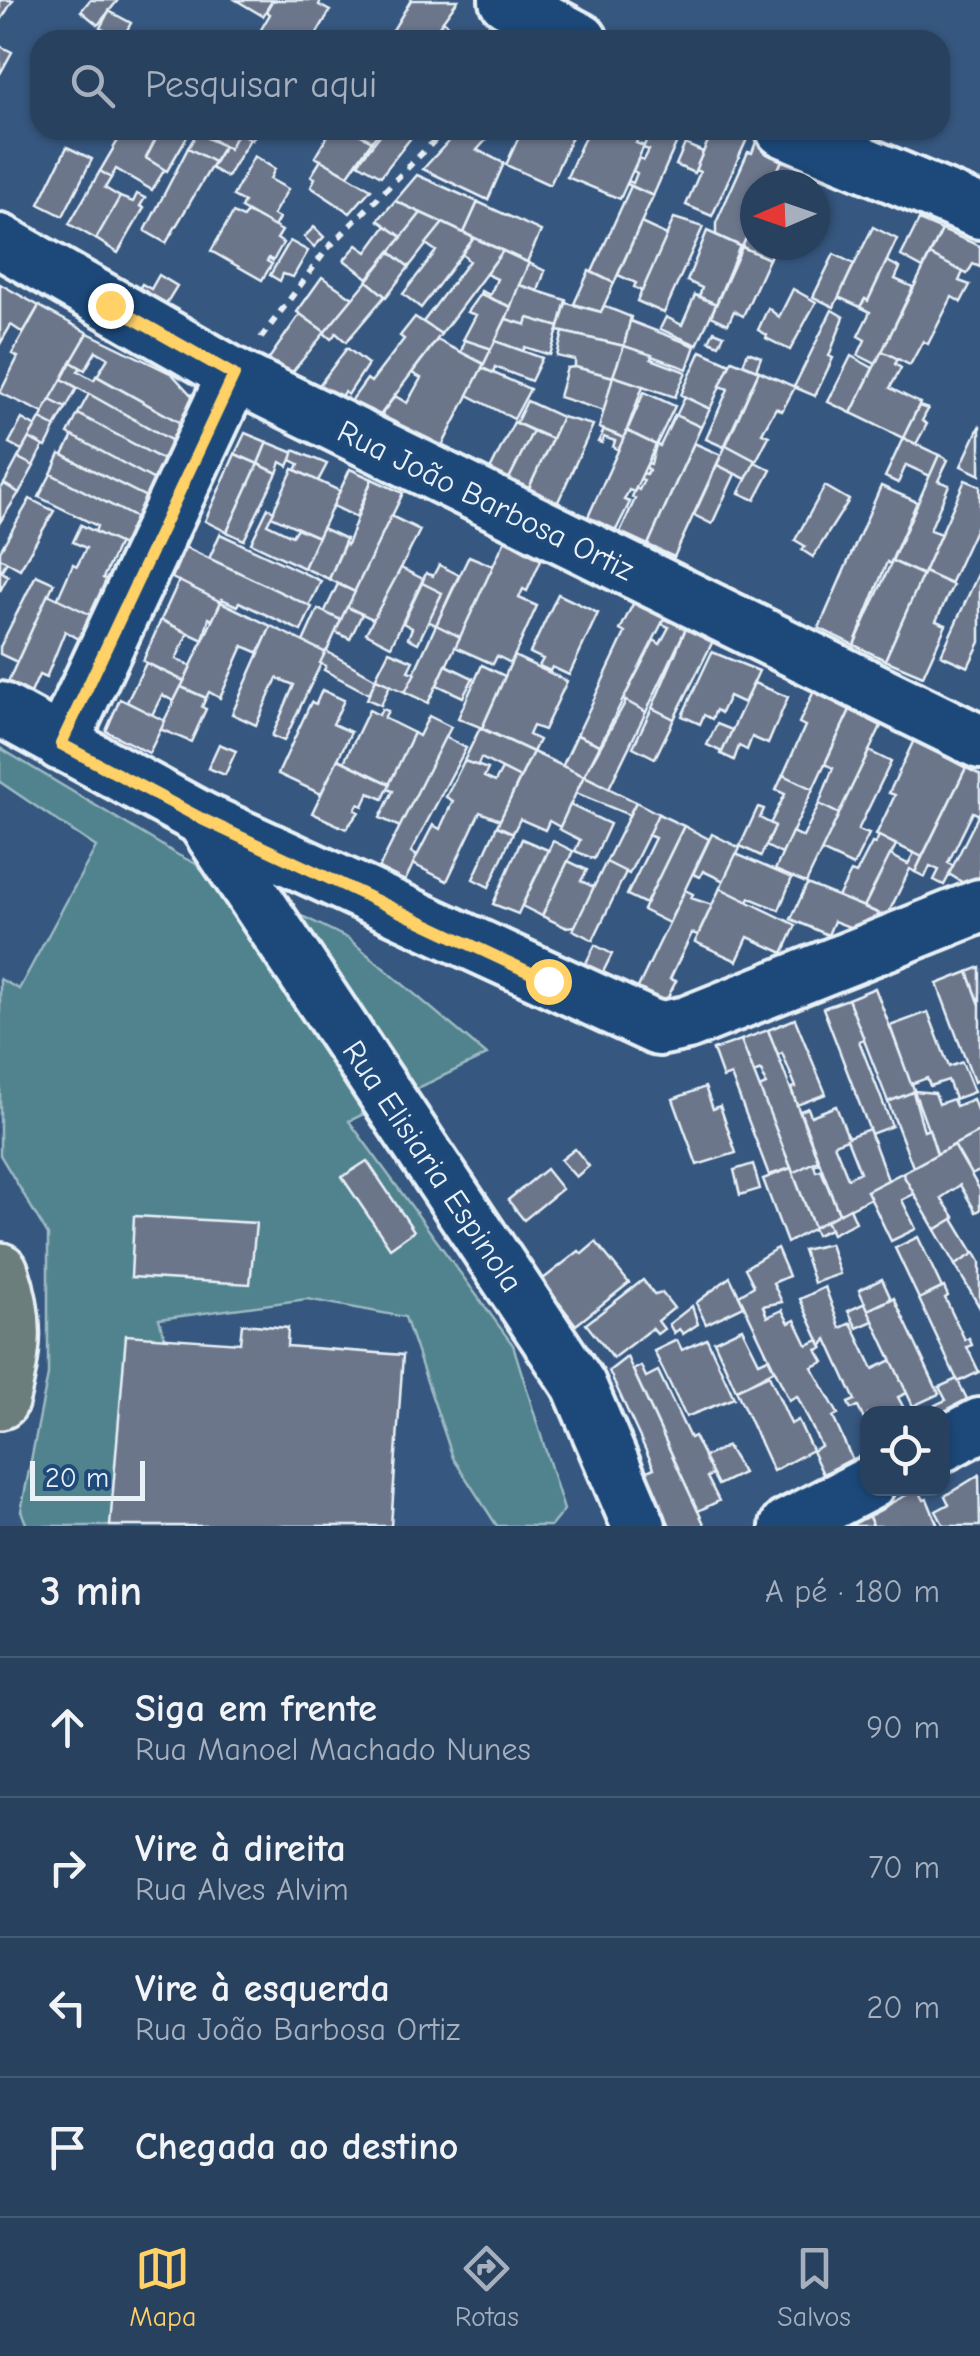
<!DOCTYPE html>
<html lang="pt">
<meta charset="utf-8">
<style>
:root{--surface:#28415f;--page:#304865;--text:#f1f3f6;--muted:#a5afbd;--line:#445a74;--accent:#ffd166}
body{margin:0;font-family:"Comic Neue",sans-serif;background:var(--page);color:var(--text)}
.controls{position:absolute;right:30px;bottom:30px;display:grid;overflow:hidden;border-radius:20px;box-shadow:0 2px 8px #0004}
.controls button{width:90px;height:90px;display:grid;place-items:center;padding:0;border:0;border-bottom:2px solid var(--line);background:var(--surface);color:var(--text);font:50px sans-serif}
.compass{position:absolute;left:740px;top:170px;width:90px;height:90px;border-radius:50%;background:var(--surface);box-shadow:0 2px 8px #0004;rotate:268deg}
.scale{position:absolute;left:30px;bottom:25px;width:115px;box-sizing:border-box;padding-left:10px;border:5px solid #e8f1f8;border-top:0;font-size:28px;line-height:35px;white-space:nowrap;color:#e8f1f8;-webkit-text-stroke:8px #1f4a7a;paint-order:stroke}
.stop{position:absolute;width:30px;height:30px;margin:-22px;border:8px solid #ffd166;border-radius:50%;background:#fff}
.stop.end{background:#ffd166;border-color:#fff;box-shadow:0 2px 10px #0008}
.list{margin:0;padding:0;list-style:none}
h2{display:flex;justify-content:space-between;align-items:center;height:130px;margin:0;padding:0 40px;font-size:42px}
h2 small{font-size:32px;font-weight:400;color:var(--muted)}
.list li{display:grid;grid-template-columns:65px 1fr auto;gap:30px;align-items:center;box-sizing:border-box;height:140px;padding:0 40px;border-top:2px solid var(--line)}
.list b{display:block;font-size:38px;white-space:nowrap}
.list p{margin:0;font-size:32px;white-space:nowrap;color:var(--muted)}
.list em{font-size:32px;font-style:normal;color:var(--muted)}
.icon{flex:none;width:55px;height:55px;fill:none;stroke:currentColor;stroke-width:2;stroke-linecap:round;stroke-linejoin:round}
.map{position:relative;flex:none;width:980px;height:1526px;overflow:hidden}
.search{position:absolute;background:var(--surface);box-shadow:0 2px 8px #0004;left:30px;right:30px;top:30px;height:110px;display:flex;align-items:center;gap:25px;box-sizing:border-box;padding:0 35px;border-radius:30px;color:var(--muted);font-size:38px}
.sheet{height:690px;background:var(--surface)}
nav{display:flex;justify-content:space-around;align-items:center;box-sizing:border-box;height:140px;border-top:2px solid var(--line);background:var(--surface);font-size:28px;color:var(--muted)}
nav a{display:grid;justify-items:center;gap:5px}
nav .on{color:var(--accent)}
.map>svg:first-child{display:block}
.green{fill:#51838e;stroke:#9cbac3;stroke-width:2.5}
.building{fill:#6c768b;stroke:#e8f1f8;stroke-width:2.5;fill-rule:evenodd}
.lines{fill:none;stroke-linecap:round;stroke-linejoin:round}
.minor-casing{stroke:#e8f1f8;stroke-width:60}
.major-casing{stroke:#e8f1f8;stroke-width:62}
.path{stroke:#e8f1f8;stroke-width:6;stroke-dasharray:8 8;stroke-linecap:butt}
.minor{stroke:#1f4a7a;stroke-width:52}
.major{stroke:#6c7e7c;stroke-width:55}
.route{stroke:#ffd166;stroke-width:12}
.labels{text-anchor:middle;stroke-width:8;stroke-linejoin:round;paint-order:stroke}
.street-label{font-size:32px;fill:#e8f1f8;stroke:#1f4a7a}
</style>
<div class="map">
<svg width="980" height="1526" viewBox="0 0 980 1526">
<rect width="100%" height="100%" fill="#36577f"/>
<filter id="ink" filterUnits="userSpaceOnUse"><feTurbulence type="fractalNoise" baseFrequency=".01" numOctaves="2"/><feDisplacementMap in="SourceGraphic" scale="20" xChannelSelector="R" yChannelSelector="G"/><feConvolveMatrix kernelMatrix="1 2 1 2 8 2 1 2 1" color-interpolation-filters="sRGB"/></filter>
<g filter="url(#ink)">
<!-- green -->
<polygon class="green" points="0,748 178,855 349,939 487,1055 349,1121 513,1345 564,1510 551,1526 497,1526 453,1458 405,1317 307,1299 159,1319 196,1433 192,1526 27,1526 21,1511 48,1375 48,1235 0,1155 0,979 19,989 96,847 0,782"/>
<!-- building -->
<g class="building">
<polygon points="0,0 13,0 0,22"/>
<polygon points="90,0 118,0 98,25 81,11"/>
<polygon points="236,0 273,0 263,16"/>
<polygon points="277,0 321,0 319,5 330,11 313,40 255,40 270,14 266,11 272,1"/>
<polygon points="411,0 458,0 429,40 387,40"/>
<polygon points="109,11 131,23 122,39 100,28"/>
<polygon points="443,21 458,32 451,40 429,40"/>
<polygon points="0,46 12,52 0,74"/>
<polygon points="124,130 141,130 156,139 146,158 165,169 152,190 116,169 111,178 100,171"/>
<polygon points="141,130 191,130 167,171 146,158 156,139"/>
<polygon points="206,130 235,130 238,132 229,149 204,134"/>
<polygon points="235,130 258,130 252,140"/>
<polygon points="331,130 352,130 372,141 348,175 315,157"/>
<polygon points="352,130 381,130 372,141"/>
<polygon points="384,130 417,130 381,176 358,163"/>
<polygon points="459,130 495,130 477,150 504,163 488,200 423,169"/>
<polygon points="522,130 575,130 550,185 506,165"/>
<polygon points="588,130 641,130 636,143 644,146 620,199 567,177"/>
<polygon points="651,130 682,130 653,196 627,184 629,181 633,183 637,173 633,171 639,158 644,160 649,150 643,148"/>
<polygon points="713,130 747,139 712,216 686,205 700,172 695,170"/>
<polygon points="238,132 250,139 227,177 211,168 224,146 229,149"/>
<polygon points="197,133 224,146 214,162 188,148"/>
<polygon points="756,142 785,154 771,185 755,185 755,219 726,282 740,246 716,235 716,223 748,152 752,153"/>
<polygon points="685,144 703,152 694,173 676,165"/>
<polygon points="67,147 92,159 63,216 39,204"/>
<polygon points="188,148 214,162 166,243 145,231"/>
<polygon points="785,154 823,171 815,188 815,185 771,185"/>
<polygon points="254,156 275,169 270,179 288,189 273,215 279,218 274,227 241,208 244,202 233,196"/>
<polygon points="321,160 371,189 350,213 311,187 315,178 311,176"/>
<polygon points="100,171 111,178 105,188 120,197 96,239 69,224"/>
<polygon points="417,175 478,202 464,233 395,201"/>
<polygon points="631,186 653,196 614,283 592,272"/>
<polygon points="137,194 145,198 140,206 144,208 118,253 96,239 120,197 133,202"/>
<polygon points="395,201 421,213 402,237 378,220"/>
<polygon points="478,202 541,231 527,262 464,233"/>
<polygon points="247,212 282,231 277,239 283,243 273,261 269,258 267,261 272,264 262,280 211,251 233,213 243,218"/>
<polygon points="421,213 443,223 409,267 390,252"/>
<polygon points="674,218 703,227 664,313 637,301"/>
<polygon points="755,219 755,245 775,245 769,259 742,247"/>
<polygon points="919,220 942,230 923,268 901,256"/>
<polygon points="443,223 474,238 421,308 403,294 436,251 426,244"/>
<polygon points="641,223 667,235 642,291 634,287 636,283 618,275"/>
<polygon points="386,226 402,237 368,278 344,260 357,245 367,252"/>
<polygon points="314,227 324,237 314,247 304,237"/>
<polygon points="873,227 897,239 868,301 865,299 860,307 838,297"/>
<polygon points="942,230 980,246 980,267 973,264 967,274 930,255"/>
<polygon points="707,231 740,246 716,304 699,297 702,288 687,281"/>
<polygon points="474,238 503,251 441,334 423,322 469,261 462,254"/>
<polygon points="290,241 308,251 293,277 283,274 280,281 270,275"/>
<polygon points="742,247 769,259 743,316 734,311 728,324 711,316"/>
<polygon points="503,251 529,263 511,307 480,294 481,291 490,295 497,279 486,274"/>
<polygon points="390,252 409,267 386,297 367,281"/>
<polygon points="834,254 854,264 834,307 813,297"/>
<polygon points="930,255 963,272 959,281 970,285 961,302 952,297 928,344 923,341 910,365 882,351"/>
<polygon points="887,261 900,268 895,279 913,287 876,364 858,355 865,340 858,336 870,312 860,307 865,299 868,301"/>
<polygon points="529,263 545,271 538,291 519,285"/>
<polygon points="589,271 614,283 601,312 574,304"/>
<polygon points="159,275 177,286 164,307 137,292 142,284 151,289"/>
<polygon points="322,277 353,298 325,332 297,312"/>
<polygon points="367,281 385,296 346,342 336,333 331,339 324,333"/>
<polygon points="0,284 39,306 23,333 11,325 0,344"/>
<polygon points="519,285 566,300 559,327 528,318 526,325 506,319"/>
<polygon points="793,289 816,302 790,350 766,338 767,335 758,330 768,308 779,317"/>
<polygon points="480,294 511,307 492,349 463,340 476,315 467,312"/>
<polygon points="695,295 716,304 697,345 660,329 666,317 682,325"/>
<polygon points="566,303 601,312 604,306 631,317 624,346 558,331"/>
<polygon points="39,306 88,333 43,413 0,393 18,357 12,354"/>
<polygon points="832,310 844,317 829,356 833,358 815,396 794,387"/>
<polygon points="300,314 325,332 290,375 266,363"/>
<polygon points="415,317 441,334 375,422 346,408 367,379 371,382 404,339 400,336"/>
<polygon points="528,318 559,327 550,355 525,347 523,351 495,341 506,319 526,325"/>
<polygon points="630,321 695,346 687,369 624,346"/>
<polygon points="714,331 724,335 719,345 709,341"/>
<polygon points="563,332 624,346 613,377 575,367 575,360 557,356"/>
<polygon points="88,333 172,374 193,397 184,425 97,376 108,358 96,351 85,370 71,362"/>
<polygon points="437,340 484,364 439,452 400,434 403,428 398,425 396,428 378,419 395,396 407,403 421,378 412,373"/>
<polygon points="465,340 492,349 484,364 461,352"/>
<polygon points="495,341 542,358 531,381 495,367 493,373 482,368"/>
<polygon points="624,346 652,355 651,359 686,372 675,397 613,376"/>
<polygon points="347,348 368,364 348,395 344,392 336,403 314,392"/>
<polygon points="701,351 730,364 710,409 681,395"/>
<polygon points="882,351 898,359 895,364 901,368 890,388 920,403 903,438 851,413"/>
<polygon points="748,352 761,357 756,370 743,364"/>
<polygon points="851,356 873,368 851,413 828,402"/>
<polygon points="732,360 759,371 724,447 706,439 728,389 720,386"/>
<polygon points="71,362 81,368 78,371 94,380 96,376 184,425 176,443 62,379"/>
<polygon points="575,367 613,377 604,411 559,397 567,368"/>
<polygon points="482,368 530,389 514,419 468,395"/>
<polygon points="759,371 795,387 782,411 776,408 762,433 769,436 756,461 726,445"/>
<polygon points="613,376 643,386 624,438 599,428"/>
<polygon points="62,379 77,388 66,408 50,400"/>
<polygon points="644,392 675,406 656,445 627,431"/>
<polygon points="89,394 176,443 167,462 78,414"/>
<polygon points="685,397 710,409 701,427 676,416"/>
<polygon points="50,400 66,408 55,427 40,419"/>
<polygon points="527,401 562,417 552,439 516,423"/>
<polygon points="919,406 928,409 922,421 927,424 916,444 903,438"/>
<polygon points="78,414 167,462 158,482 68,434"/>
<polygon points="675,415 701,427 648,545 620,532 635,499 632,497 634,492 636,488 639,490 644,480 640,479 643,473 646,474 649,470 646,467 648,463 651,464 656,445 660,446"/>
<polygon points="562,417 593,425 557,504 528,490"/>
<polygon points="22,419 36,427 22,450 9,443"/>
<polygon points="40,419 56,427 46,447 29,438"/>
<polygon points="514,422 533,431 508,481 489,472"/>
<polygon points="980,425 980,475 961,466"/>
<polygon points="604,430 624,438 619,450 613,447 615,441 604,437 602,443 598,442"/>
<polygon points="533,431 552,439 528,490 508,481"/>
<polygon points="627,431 656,445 634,492 629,490 624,500 630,502 616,530 588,517"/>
<polygon points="245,433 267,442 258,464 235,454"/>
<polygon points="73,436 158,482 150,499 63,455"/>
<polygon points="29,438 43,446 33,466 18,458"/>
<polygon points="903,438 939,455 930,476 906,465 898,483 885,477"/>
<polygon points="267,442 294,453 288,466 281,462 277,473 258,464"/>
<polygon points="694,443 721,455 674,557 648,545"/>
<polygon points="726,445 756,461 746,479 717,465"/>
<polygon points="294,450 327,464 318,481 296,470 299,464 291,460"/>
<polygon points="60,454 150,499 140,520 51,474"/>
<polygon points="235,454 258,464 227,532 205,521"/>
<polygon points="939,455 948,460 938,481 949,485 930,530 941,534 923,575 892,561"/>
<polygon points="18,458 34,466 19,493 4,484"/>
<polygon points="755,462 771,470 755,500 739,493"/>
<polygon points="258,464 277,473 244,540 227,532"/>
<polygon points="717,465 735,474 712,524 694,515"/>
<polygon points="293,469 340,491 318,537 271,516"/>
<polygon points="350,469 372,479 356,517 333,506"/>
<polygon points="51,474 140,520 127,548 95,532 97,526 39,497"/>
<polygon points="372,479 403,493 355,592 329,579 345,543 347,545"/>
<polygon points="965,480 980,486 980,519 950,584 924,572"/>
<polygon points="4,484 19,493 0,522 0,490"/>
<polygon points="825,486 849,500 813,557 802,550 805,546 795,540"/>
<polygon points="881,486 917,502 890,564 887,562 854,645 819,628"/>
<polygon points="30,499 54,511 20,569 0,558 0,551"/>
<polygon points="268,508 274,511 267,524 292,536 297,528 318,537 304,568 251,543"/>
<polygon points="391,516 420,530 375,620 347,607"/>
<polygon points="81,525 119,543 103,578 112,582 95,617 57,600 73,564 77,566 86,548 73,542"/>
<polygon points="322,528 346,539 329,579 304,568"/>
<polygon points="220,534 321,581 309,606 209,559"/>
<polygon points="505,540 541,560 527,591 523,589 519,598 537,606 511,663 497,656 493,664 455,647"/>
<polygon points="185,547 312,607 301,631 239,602 237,606 222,599 221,602 172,578"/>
<polygon points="469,556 493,566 460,637 436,625"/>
<polygon points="0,558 7,562 1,571 8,576 0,591"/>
<polygon points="892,561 923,575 885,660 854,645"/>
<polygon points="439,565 459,575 436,625 428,621 442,593 422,583 426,573 433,576"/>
<polygon points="401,568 423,579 391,646 366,633"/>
<polygon points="980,570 980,642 968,667 941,655"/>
<polygon points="924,572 953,585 936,621 946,625 923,676 885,660"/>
<polygon points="36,575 54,583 17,662 0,654 0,647"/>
<polygon points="179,581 221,602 213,620 209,618 203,640 161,620"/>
<polygon points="422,583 442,593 418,643 408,638 412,628 403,623"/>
<polygon points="338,584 355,592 341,620 324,613"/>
<polygon points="48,594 95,617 84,642 65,631 46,678 39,675 31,693 8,682"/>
<polygon points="558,594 598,613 569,675 552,667 550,671 539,666 543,659 530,653"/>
<polygon points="221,602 271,626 259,653 243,646 220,698 209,692 206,698 181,687"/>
<polygon points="634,602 665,617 600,745 577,735 625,633 620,630"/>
<polygon points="347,607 362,614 350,639 335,632"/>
<polygon points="318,609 341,620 326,653 303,642"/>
<polygon points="665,617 686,628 646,712 623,700 654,640 660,644 669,627 662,624"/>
<polygon points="161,620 188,633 176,659 191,666 184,681 143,661"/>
<polygon points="436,625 460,637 428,703 405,692"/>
<polygon points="271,626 326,653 284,741 272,736 294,685 277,678 256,725 232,714"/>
<polygon points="686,628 713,641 674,719 652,708"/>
<polygon points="326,651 376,679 369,694 324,670 326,666 320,663"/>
<polygon points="389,651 413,661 408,671 415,673 405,692 375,679"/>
<polygon points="712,652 759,671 744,703 729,696 721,713 716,710 712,719 704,715 700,724 682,716"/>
<polygon points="514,656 567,681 544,730 533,726 529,735 539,740 533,752 482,728"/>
<polygon points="146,663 184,681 174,701 162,695 152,715 127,702"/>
<polygon points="446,665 473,678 463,697 437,685"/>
<polygon points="482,665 505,676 482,728 458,718"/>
<polygon points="376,679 390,685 381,705 367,699"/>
<polygon points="754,683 788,697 768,744 752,737 747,750 739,746 734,760 721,754"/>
<polygon points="181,687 206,698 202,707 206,709 191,742 160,729"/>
<polygon points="322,690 344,700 333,724 351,732 321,794 278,774 311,702 316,704"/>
<polygon points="814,691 850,710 813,789 783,775 805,726 799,723"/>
<polygon points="120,699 165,721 149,753 106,731"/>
<polygon points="626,701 646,712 609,788 584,776"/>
<polygon points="652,708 674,719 655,758 633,747"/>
<polygon points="382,709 388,711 384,718 414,733 390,784 344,762 369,710 379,715"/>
<polygon points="850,710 881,726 839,814 819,804 833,768 825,764"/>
<polygon points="429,716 451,727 400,827 380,818 393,791 387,789 414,733 419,736"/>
<polygon points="717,724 732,730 722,752 707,745"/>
<polygon points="480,728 533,752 520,778 481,758 477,767 464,761"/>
<polygon points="577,735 600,745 584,776 562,767"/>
<polygon points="445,737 466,748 411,852 417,856 405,881 379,868"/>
<polygon points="914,740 966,768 922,857 876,835 895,795 889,793"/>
<polygon points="219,744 236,751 225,775 208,768"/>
<polygon points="869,751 891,762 858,830 869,834 853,866 821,851"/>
<polygon points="533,752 584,776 560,827 549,821 545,830 520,819 513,833 497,826"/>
<polygon points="338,759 390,784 383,799 369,793 363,806 358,804 355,810 359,812 346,829 312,813"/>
<polygon points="464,761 488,769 484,777 495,782 502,769 520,778 500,820 480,812 447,881 413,864 433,825 440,829 443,822 453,801 446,797"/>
<polygon points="966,768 980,775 980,812 979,815 973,812 948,863 954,866 944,885 934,880 939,870 930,866 925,877 915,872"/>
<polygon points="783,775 813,789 782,854 766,846 775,826 770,824 785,794 776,790"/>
<polygon points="584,776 636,802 629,815 576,793"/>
<polygon points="636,802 659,814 629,874 606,862"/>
<polygon points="819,804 839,814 806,883 775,870 792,832 803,837"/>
<polygon points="570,805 610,824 594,859 575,851 580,840 559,829"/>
<polygon points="758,807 764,809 760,818 775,826 761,856 740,846"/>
<polygon points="980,812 980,878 965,884 949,874"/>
<polygon points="658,814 684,826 646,904 627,895 655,838 648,835"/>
<polygon points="497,826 513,833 489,887 473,879"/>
<polygon points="684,826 709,839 669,923 643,910"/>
<polygon points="712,834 740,848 724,881 703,871 700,877 693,874"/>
<polygon points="879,836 896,845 864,907 838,897 851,872 856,874 872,843 875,844"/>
<polygon points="522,839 548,850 518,914 493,904"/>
<polygon points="553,841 573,851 542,916 522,906"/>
<polygon points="914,853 922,857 915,872 910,869 888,914 884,916 864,907 890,855 908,864"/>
<polygon points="736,854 792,878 779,910 750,898 748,902 720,888"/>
<polygon points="568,861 587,870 581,881 594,887 576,926 565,927 542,916"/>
<polygon points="606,862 626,872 593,940 573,930"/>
<polygon points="807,884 864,907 884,916 852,928 834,921 828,935 791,919"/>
<polygon points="720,888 796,925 783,953 748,937 737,961 695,942"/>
<polygon points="685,890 693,894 691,898 712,905 698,935 692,933 670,979 676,981 665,1003 632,1000"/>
<polygon points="595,945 612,954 598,982 581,973"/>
<polygon points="980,967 980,1005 968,972"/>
<polygon points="968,972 980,1005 980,1079 974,1082 937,984"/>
<polygon points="875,988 915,1092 888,1102 848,999"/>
<polygon points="848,999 864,1039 859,1041 892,1126 871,1134 823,1008"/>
<polygon points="928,1012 949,1067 962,1062 974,1092 955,1099 948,1080 930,1086 927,1078 911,1084 890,1026"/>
<polygon points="795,1019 826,1094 797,1105 791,1088 796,1087 782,1053 778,1055 768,1030"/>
<polygon points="768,1030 818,1160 793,1173 759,1088 766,1085 761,1070 754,1073 741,1040"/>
<polygon points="741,1040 791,1168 769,1175 731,1075 723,1078 713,1050"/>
<polygon points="705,1087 713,1109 720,1106 736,1153 697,1165 673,1099"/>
<polygon points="914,1091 935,1093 939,1104 953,1099 956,1106 973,1099 980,1118 980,1131 937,1154"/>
<polygon points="913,1092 924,1131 929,1129 937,1154 913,1167 888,1102"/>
<path d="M836 1106 848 1137 869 1129 888 1180 867 1191 871 1198 839 1214 800 1111 808 1108 811 1116ZM847 1139 860 1172 848 1178 834 1144Z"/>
<polygon points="979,1132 980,1171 971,1175 954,1145"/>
<polygon points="954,1145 980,1190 980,1210 976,1212 960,1185 941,1198 955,1218 935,1230 902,1173"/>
<polygon points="575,1149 589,1166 576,1177 561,1160"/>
<polygon points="818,1160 819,1163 814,1165 816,1171 821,1170 839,1214 814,1228 793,1173"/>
<polygon points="367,1161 414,1231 390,1248 342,1177"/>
<polygon points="753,1164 760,1189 740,1195 734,1170"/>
<polygon points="791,1168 814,1228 787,1243 763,1179"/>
<polygon points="546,1169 562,1189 524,1220 508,1200"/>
<polygon points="902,1173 914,1194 902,1200 916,1229 891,1241 867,1191"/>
<polygon points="850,1208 856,1222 832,1234 826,1221"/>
<polygon points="134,1216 256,1223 250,1284 131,1277"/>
<polygon points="953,1219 974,1254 955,1265 935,1230"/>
<polygon points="826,1221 830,1229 816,1235 813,1228"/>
<polygon points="918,1237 942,1288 919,1299 895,1248"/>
<polygon points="596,1242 629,1283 576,1325 560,1304 554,1308 538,1283 579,1251 582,1254"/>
<polygon points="830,1244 840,1274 814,1283 803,1250"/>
<polygon points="777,1248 789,1276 773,1283 782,1302 763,1306 767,1317 782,1310 789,1323 795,1320 807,1345 819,1340 823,1348 817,1350 824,1362 812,1367 838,1414 833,1417 852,1459 823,1474 812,1451 821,1446 797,1396 789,1400 739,1295 754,1286 745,1268"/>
<polygon points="975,1253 980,1262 980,1308 955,1265"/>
<polygon points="730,1277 744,1306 706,1324 696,1303"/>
<polygon points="882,1279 891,1299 868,1310 859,1290"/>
<polygon points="643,1280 655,1295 662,1293 674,1308 658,1321 664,1329 657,1334 652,1328 613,1358 586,1324"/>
<polygon points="825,1287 840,1328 851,1323 873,1369 892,1360 907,1393 898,1397 907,1414 868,1414 868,1428 858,1407 851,1409 848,1403 855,1400 827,1339 822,1347 800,1299"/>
<polygon points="944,1287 948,1296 945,1298 965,1340 969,1338 972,1345 967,1347 979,1372 958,1382 919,1299"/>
<polygon points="894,1298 939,1394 913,1406 868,1310"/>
<polygon points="865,1303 873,1321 857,1328 848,1311"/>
<polygon points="692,1306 698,1324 683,1334 679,1329 674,1333 669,1324"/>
<polygon points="242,1324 288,1328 287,1346 403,1355 391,1526 110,1526 126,1335 240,1343"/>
<polygon points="742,1328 759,1362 768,1358 774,1370 736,1390 714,1341"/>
<polygon points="707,1339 734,1398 686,1417 654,1351 677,1340 682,1350"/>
<polygon points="627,1357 698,1511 705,1526 670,1526 645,1472 654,1468 609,1371"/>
<polygon points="641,1366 646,1377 658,1371 690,1438 694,1436 713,1474 707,1477 719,1501 698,1511 633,1370"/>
<polygon points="769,1375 791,1424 798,1420 812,1450 773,1471 736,1390"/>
<polygon points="957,1379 967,1399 939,1414 935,1405 946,1400 939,1387"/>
<polygon points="727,1446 743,1473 718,1485 704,1457"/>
<polygon points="979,1475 980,1526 944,1526 936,1511 949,1504 945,1496"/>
<polygon points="918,1489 924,1500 927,1499 938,1526 873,1526 868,1515"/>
<polygon points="868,1515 873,1526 847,1526"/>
</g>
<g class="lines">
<!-- minor casing -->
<g class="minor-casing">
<g id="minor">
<polyline points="506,0 581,40"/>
<polyline points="783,130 980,212"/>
<polyline points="0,241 234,375 980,742"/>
<polyline points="0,709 202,819 658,1029 687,1023 980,906"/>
<polyline points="61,744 234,375"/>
<polyline points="203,820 579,1385 639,1526"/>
<polyline points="942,1445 980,1425"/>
<polyline points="787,1526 868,1484"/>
</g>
</g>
<!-- major casing -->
<g class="major-casing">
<path id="major" d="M0 1271C17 1321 13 1352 0 1401"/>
</g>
<!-- path -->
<polyline class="path" points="261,338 327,249 445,130"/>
<!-- minor -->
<use href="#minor" class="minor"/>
<!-- major -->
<use href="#major" class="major"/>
</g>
</g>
<g class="lines" filter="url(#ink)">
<!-- route -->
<polyline class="route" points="110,305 234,375 61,744 202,819 548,981"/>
</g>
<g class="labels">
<!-- street labels -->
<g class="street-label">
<text transform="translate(486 500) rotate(26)" y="11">Rua João Barbosa Ortiz</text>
<text transform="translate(433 1166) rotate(56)" y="11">Rua Elisiaria Espinola</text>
</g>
</g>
</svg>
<div class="controls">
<button><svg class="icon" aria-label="locate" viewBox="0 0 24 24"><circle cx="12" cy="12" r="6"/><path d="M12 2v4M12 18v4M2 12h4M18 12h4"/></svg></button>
</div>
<svg class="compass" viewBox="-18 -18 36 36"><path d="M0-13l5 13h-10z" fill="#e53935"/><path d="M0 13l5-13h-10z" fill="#a5afbd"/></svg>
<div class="scale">20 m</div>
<div class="stop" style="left:548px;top:981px"></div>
<div class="stop end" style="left:110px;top:305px"></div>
<div class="search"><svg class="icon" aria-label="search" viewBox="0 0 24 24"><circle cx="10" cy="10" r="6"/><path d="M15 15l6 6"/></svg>Pesquisar aqui</div>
</div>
<section class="sheet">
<h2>3 min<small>A pé · 180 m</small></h2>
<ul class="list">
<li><svg class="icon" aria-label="ahead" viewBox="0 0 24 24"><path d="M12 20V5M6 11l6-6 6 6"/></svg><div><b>Siga em frente</b><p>Rua Manoel Machado Nunes</p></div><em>90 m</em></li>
<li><svg class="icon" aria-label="right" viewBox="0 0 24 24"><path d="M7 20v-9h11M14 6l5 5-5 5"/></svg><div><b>Vire à direita</b><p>Rua Alves Alvim</p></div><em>70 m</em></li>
<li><svg class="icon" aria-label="left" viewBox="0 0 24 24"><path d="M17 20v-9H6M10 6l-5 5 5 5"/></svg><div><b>Vire à esquerda</b><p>Rua João Barbosa Ortiz</p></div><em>20 m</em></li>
<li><svg class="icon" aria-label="arrive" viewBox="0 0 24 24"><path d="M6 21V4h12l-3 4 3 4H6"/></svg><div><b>Chegada ao destino</b></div></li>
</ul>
</section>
<nav>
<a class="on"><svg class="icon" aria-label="map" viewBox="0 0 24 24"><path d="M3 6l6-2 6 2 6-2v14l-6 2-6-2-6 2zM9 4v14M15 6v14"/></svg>Mapa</a>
<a><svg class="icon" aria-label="directions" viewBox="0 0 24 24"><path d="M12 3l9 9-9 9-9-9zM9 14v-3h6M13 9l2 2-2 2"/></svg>Rotas</a>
<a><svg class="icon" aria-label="saved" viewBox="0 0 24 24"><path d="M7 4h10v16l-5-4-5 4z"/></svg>Salvos</a>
</nav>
